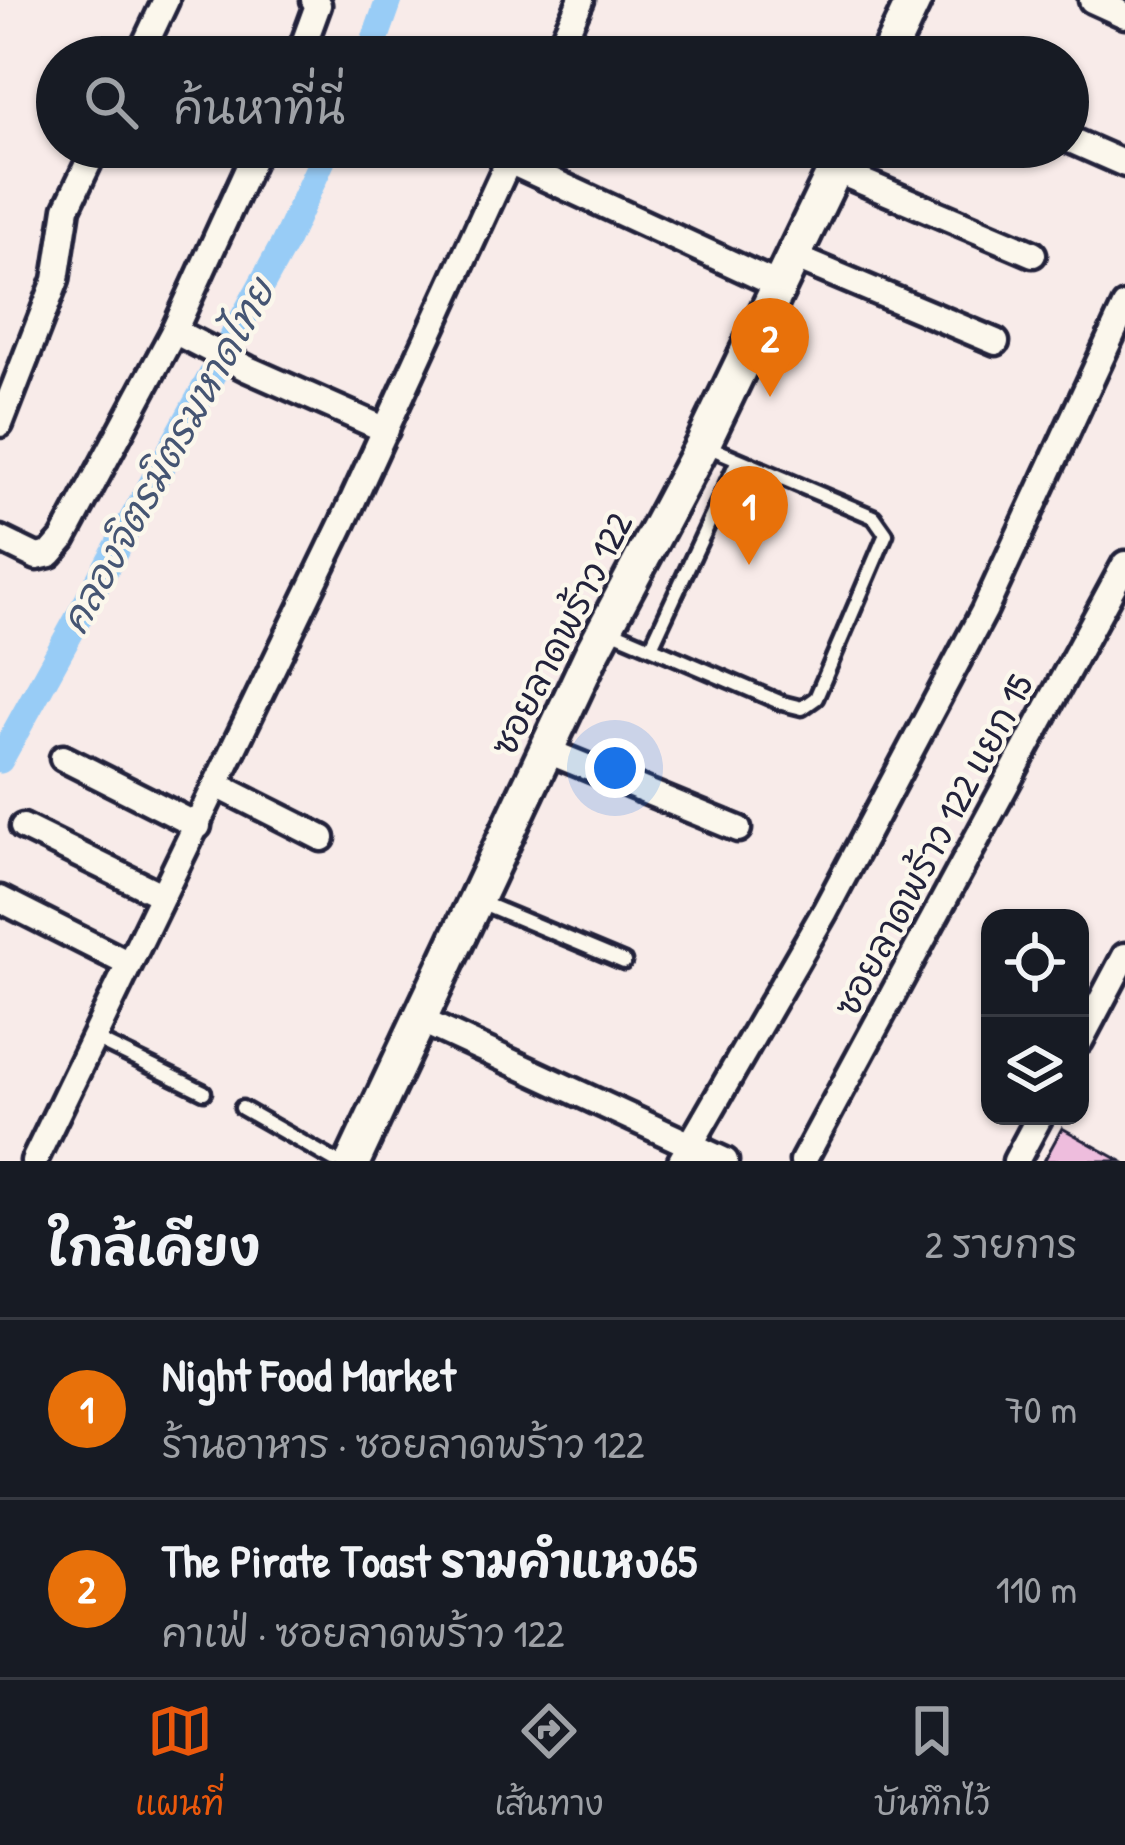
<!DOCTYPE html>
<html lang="th">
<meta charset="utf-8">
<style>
:root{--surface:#171b24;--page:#242831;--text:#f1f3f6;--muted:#9ea1a6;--line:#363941;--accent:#ea580c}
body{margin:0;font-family:"Patrick Hand","Playpen Sans Thai",sans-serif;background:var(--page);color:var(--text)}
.controls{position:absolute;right:36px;bottom:36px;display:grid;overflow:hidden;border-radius:24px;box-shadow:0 3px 9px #0004}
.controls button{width:108px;height:108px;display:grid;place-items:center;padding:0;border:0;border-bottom:3px solid var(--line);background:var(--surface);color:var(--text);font:60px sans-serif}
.you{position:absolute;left:615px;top:768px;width:42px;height:42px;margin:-30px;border:9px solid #fff;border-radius:50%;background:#1a73e8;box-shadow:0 0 0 18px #1a73e833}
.badge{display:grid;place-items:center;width:78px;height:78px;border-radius:50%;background:var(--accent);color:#fff;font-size:39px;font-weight:700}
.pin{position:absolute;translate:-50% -99px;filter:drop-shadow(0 3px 6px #0008)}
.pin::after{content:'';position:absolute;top:63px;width:42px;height:36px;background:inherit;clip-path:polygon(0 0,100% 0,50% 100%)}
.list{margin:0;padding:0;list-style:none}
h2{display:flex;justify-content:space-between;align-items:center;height:156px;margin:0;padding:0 48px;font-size:51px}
h2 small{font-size:39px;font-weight:400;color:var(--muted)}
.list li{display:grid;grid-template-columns:78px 1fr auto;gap:36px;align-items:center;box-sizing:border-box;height:180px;padding:0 48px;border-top:3px solid var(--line)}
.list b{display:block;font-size:45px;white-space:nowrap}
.list p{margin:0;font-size:39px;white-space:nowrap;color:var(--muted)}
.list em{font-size:39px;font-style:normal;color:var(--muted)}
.icon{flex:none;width:66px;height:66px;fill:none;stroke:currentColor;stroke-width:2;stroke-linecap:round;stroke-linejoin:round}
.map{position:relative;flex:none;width:1125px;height:1161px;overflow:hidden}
.search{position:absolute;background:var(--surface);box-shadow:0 3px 9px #0004;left:36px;right:36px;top:36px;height:132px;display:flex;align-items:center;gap:30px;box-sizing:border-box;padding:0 42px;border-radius:66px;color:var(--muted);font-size:45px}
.sheet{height:516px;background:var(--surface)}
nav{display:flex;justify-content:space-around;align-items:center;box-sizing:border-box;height:168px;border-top:3px solid var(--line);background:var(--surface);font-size:33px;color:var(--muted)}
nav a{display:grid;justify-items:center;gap:6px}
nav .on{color:var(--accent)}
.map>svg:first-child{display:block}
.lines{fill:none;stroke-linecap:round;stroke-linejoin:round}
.canal{stroke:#98ccf6;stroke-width:27}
.building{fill:#eebddd;stroke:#22223b;stroke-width:3}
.lane-casing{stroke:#22223b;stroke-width:21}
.street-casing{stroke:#22223b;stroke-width:33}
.secondary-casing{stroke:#22223b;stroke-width:42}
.lane{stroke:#fbf7ec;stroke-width:12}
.street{stroke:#fbf7ec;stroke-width:24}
.secondary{stroke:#fbf7ec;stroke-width:33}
.labels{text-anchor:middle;stroke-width:9;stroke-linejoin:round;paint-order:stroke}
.street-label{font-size:36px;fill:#22223b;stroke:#fbf7ec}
.water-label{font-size:39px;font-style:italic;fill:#455573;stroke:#fbf7ec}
</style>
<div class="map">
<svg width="1125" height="1161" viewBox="0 0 1125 1161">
<rect width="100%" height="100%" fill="#f8ebe9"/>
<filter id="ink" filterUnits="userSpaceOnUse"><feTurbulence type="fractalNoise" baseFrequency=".00833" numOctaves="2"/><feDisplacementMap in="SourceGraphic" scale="24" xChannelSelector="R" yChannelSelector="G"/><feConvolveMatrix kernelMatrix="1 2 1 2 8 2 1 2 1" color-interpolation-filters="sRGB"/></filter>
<g filter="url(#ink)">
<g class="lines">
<!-- canal -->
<g class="canal">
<polyline points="369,57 389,0"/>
<polyline points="0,760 284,244 328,147"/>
</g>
</g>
<!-- building -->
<polygon class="building" points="1062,1128 1121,1161 1044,1161"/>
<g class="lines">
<!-- lane casing -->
<g class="lane-casing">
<g id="lane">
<polyline points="606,628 782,703 802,708 816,698 886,534 874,517 707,446"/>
<polyline points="651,647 738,460"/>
<polyline points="480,902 624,962"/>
<polyline points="93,1038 204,1092"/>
<polyline points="242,1108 335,1161"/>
</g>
</g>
<!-- street casing -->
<g class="street-casing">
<g id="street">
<polyline points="1092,0 1125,15"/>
<polyline points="139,57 166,0"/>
<polyline points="299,57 318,5 314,0"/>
<polyline points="555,57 581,0"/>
<polyline points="1068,139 1125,164"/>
<polyline points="509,161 780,286"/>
<polyline points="835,170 1033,254"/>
<polyline points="794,257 996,342"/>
<polyline points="174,331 248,369 386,430"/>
<polyline points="0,424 56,280 67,208 96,147"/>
<polyline points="0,539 37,557 50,554 63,539 174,331 258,147"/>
<polyline points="545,750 738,829"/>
<polyline points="63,758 198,826"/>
<polyline points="217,785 322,838"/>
<polyline points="23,827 161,895"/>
<polyline points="0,899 127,963"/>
<polyline points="418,1019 725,1161"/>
<polyline points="1080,1041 1125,956"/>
<polyline points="34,1161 343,522 515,147"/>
<polyline points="681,1161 825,911 984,611 1125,306"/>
<polyline points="803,1161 1125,564"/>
<polyline points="1016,1161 1040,1116"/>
</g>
</g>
<!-- secondary casing -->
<g class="secondary-casing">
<g id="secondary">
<polyline points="887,57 914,0"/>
<polyline points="353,1161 592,653 703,444 846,147"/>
</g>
</g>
<!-- lane -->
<use href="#lane" class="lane"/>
<!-- street -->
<use href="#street" class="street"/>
<!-- secondary -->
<use href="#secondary" class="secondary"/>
</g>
</g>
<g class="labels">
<!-- street labels -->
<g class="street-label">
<text transform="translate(561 634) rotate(-63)" y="13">ซอยลาดพร้าว 122</text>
<text transform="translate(933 845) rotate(-62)" y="13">ซอยลาดพร้าว 122 แยก 15</text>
</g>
<!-- water labels -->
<g class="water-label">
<text transform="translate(167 456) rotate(-61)" y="14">คลองจิตรมิตรมหาดไทย</text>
</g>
</g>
</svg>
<div class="controls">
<button><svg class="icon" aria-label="locate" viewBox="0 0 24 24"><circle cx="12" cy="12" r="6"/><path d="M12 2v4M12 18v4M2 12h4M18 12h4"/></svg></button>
<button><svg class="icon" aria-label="layers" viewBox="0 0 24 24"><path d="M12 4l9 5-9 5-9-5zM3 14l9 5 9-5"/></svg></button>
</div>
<div class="you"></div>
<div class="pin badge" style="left:749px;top:565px;background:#e8710a">1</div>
<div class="pin badge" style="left:770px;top:397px;background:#e8710a">2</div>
<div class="search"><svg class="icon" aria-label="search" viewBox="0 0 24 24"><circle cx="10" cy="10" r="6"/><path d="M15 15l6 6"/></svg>ค้นหาที่นี่</div>
</div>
<section class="sheet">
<h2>ใกล้เคียง<small>2 รายการ</small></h2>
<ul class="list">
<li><span class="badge" style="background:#e8710a">1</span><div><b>Night Food Market</b><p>ร้านอาหาร · ซอยลาดพร้าว 122</p></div><em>70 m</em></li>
<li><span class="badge" style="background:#e8710a">2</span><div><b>The Pirate Toast รามคำแหง65</b><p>คาเฟ่ · ซอยลาดพร้าว 122</p></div><em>110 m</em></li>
</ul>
</section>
<nav>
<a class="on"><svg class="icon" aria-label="map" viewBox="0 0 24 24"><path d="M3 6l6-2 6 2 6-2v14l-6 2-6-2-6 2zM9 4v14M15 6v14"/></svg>แผนที่</a>
<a><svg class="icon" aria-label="directions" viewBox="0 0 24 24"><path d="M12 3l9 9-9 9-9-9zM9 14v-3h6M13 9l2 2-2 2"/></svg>เส้นทาง</a>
<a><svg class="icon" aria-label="saved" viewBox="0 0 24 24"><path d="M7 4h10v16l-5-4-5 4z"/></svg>บันทึกไว้</a>
</nav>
